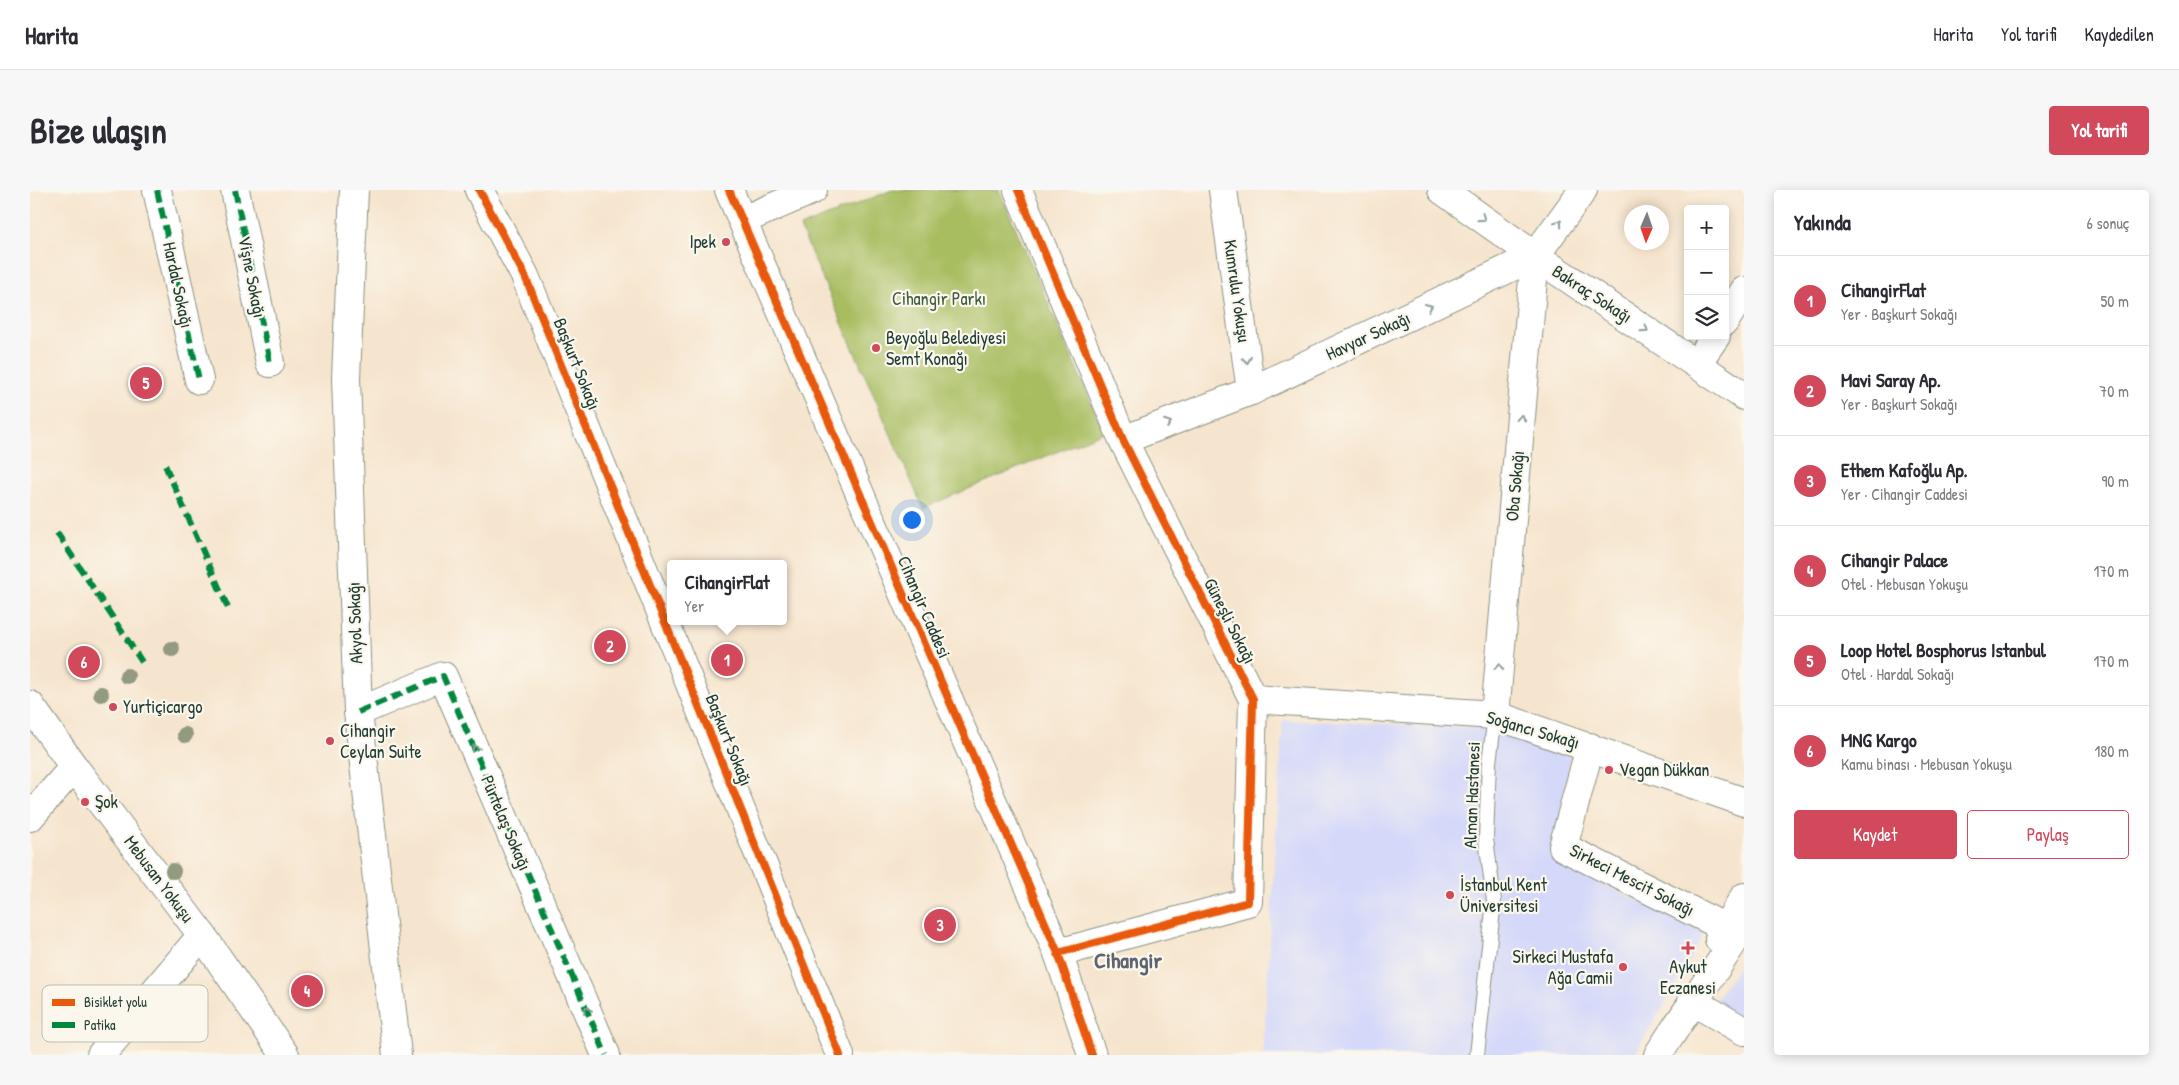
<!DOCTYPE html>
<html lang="tr">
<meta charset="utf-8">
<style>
:root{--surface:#fff;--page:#f7f7f7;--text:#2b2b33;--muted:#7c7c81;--line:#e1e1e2;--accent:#d1495b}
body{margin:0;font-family:"Patrick Hand",sans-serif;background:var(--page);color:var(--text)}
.controls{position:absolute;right:15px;top:15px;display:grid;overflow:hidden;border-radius:5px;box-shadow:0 2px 12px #0003}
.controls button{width:45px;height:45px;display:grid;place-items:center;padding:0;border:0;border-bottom:1px solid var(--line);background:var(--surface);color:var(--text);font:25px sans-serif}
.compass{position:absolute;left:1594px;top:15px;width:45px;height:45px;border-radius:50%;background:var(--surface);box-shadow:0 2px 12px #0003;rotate:182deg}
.you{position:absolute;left:881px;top:329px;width:18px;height:18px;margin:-12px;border:4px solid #fff;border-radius:50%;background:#1a73e8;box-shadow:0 0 0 8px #1a73e833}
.badge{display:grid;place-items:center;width:32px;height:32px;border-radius:50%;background:var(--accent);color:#fff;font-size:16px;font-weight:700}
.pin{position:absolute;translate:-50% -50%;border:2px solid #fff;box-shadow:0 1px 5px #0006}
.popup{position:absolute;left:637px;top:370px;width:120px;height:65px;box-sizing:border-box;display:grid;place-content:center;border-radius:5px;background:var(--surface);filter:drop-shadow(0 1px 4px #0005);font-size:16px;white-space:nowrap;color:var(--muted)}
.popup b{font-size:19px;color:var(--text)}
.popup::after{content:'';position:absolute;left:50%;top:100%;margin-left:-10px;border:10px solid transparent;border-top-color:var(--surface)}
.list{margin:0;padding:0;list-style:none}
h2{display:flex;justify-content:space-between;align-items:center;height:65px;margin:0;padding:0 20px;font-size:21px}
h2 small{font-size:16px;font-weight:400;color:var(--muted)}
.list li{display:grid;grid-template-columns:32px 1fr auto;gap:15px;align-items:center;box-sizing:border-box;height:90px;padding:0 20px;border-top:1px solid var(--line)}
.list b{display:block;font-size:19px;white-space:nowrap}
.list p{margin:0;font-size:16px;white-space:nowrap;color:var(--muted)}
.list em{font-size:16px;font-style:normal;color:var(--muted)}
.actions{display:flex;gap:10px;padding:15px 20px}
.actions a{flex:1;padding:11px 0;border:1px solid var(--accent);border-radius:5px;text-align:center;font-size:18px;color:var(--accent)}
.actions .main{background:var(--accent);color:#fff}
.icon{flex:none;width:28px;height:28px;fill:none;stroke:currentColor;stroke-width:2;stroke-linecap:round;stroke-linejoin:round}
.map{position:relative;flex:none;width:1714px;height:865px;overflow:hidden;border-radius:5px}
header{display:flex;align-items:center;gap:30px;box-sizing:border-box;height:70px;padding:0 25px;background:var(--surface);border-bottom:1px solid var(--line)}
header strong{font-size:24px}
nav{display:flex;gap:28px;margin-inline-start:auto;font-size:18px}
.intro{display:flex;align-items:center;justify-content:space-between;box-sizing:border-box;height:120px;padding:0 30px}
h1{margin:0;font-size:35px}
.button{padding:12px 22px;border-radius:5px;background:var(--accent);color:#fff;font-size:18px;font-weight:700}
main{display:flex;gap:30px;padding:0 30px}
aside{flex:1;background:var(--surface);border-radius:5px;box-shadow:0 2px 12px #0003}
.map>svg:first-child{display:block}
.built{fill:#d4d8f9}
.green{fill:#a8bd61;stroke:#647d4a}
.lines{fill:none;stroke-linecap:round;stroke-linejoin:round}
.lane-casing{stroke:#8a9181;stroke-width:16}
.street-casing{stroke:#8a9181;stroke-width:30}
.secondary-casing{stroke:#8a9181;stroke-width:30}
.lane{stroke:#fff;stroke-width:14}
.street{stroke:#fff;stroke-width:28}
.secondary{stroke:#fff;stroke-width:28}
.quiet{stroke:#00873e;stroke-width:6;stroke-dasharray:12 6;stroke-linecap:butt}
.cycleway-casing{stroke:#fbf7ec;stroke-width:11}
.cycleway{stroke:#e8590c;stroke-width:8}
.tree{fill:#929a7f}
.oneway{stroke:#8f9e9a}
.poi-dot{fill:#d1495b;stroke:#fbf7ec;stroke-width:2}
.labels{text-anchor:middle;stroke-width:4.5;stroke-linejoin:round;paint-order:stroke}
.poi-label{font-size:18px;fill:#1f3d34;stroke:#fbf7ec;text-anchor:start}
.street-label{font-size:18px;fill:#1f3d34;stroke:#fbf7ec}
.park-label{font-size:18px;fill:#415d3f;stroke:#fbf7ec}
.district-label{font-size:22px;font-weight:bold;fill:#5e6470;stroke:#fbf7ec}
.key{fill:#fbf7ec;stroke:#b9bfb5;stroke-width:1}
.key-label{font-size:14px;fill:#1f3d34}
</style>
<header>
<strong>Harita</strong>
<nav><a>Harita</a><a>Yol tarifi</a><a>Kaydedilen</a></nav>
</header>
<div class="intro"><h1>Bize ulaşın</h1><a class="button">Yol tarifi</a></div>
<main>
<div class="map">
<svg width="1714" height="865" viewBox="0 0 1714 865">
<rect width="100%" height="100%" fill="#fbf7ec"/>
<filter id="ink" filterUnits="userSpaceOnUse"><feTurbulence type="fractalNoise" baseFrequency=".02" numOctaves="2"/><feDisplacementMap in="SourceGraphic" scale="10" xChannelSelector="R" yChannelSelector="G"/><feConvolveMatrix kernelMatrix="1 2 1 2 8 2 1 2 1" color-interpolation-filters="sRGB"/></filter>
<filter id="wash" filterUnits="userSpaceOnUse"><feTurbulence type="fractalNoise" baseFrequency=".0096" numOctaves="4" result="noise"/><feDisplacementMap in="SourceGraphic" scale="20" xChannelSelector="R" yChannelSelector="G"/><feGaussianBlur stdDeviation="1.12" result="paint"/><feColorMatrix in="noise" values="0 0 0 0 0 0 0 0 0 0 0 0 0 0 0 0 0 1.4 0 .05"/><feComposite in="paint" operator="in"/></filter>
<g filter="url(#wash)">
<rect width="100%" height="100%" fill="#f6e5ce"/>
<!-- built -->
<g class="built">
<polygon points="1253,530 1462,538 1540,567 1523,671 1674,741 1657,777 1604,865 1233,865"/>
<polygon points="1714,770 1714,833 1685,810"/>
</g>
<!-- green -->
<polygon class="green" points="862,0 969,0 1074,242 893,318 770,37"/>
</g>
<g filter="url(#ink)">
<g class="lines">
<!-- lane casing -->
<g class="lane-casing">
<polyline id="lane" points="1447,865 1464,711 1456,649 1459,573 1465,525"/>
</g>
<!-- street casing -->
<g class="street-casing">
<g id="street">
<polyline points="127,0 169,190"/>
<polyline points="205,0 240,173"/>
<polyline points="324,0 316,188 328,522 367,865"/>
<polyline points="449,0 495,86 810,865"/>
<polyline points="699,0 1028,763 1062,865"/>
<polyline points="988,0 1093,250 1223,509 1218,712 1028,763"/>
<polyline points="1193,0 1221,201"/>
<polyline points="1412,0 1505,66 1714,206"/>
<polyline points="713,30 783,0"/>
<polyline points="1695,131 1714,101"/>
<polyline points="1667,173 1686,146"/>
<polyline points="1093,250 1221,201 1505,66 1553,0"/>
<polyline points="1223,509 1465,525 1714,612"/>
<polyline points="0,515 44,577 172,745 255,865"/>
<polyline points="328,522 413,486 576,865"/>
<polyline points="1465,525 1505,66"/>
<polyline points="1560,557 1533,657 1708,744"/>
<polyline points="0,627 44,577"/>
<polyline points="1662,811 1714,841"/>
<polyline points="71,865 172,745"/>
</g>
</g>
<!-- secondary casing -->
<g class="secondary-casing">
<g id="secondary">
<polyline points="1689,749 1714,707"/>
<path d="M1628 865C1656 820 1687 780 1714 735"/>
</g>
</g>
<!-- lane -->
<use href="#lane" class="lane"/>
<!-- street -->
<use href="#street" class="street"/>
<!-- secondary -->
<use href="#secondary" class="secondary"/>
<!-- quiet -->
<g class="quiet">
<polyline points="127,0 169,190"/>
<polyline points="205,0 240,173"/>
<polyline points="135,275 198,418"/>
<polyline points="27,343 112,472"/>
<polyline points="328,522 413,486 576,865"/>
</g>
<!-- cycleway casing -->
<g class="cycleway-casing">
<g id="cycleway">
<polyline points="449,0 495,86 810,865"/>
<polyline points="699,0 1028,763 1062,865"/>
<polyline points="988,0 1093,250 1223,509 1218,712 1028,763"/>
</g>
</g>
<!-- cycleway -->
<use href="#cycleway" class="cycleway"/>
</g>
<!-- trees -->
<g class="tree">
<circle cx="142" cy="459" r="8"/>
<circle cx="97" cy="486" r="8"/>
<circle cx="71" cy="504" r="8"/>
<circle cx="155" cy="545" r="8"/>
<circle cx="143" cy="681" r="8"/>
</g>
<!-- one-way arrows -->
<defs><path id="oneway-chevron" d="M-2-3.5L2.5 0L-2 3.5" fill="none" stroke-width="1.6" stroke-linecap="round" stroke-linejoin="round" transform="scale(1.25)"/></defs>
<g class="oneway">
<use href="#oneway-chevron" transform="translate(1452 28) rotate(35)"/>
<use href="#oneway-chevron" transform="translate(1529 33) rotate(-55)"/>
<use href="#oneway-chevron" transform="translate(1399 117) rotate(-25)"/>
<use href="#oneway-chevron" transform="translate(1615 139) rotate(33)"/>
<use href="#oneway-chevron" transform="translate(1217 170) rotate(82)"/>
<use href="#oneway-chevron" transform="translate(1491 228) rotate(-85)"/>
<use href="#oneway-chevron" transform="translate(1138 233) rotate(-21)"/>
<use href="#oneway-chevron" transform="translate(1469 477) rotate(-85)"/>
<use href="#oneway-chevron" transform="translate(445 558) rotate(-113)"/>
<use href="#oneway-chevron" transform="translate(557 820) rotate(-113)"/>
</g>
</g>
<!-- markers -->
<g class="poi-dot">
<circle cx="696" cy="52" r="5"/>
<circle cx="846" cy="158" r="5"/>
<circle cx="83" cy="517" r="5"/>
<circle cx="300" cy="551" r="5"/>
<circle cx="1579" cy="580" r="5"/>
<circle cx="55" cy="612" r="5"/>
<circle cx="1420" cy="705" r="5"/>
<path d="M1655.5 750.5h5v5h5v5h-5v5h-5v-5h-5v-5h5z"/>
<circle cx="1593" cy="777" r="5"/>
</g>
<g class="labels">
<!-- poi labels -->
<g class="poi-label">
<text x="686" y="58" text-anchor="end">Ipek</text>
<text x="856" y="154">Beyoğlu Belediyesi<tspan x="856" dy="21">Semt Konağı</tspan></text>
<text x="93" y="523">Yurtiçicargo</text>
<text x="310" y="547">Cihangir<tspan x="310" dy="21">Ceylan Suite</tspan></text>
<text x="1589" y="586">Vegan Dükkan</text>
<text x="65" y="618">Şok</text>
<text x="1430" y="701">İstanbul Kent<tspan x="1430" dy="21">Üniversitesi</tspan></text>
<text x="1583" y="773" text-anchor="end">Sirkeci Mustafa<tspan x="1583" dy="21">Ağa Camii</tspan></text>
<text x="1658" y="783" text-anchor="middle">Aykut<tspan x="1658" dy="21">Eczanesi</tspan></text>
</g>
<!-- street labels -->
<g class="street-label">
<text transform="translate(222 87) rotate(79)" y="6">Vişne Sokağı</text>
<text transform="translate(148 95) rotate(78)" y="6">Hardal Sokağı</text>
<text transform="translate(1207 101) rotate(82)" y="6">Kumrulu Yokuşu</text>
<text transform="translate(1562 104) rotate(33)" y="6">Bakraç Sokağı</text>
<text transform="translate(1338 146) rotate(-25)" y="6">Havyar Sokağı</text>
<text transform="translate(547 174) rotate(68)" y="6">Başkurt Sokağı</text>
<text transform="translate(1485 296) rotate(-85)" y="6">Oba Sokağı</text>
<text transform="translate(894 417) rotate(67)" y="6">Cihangir Caddesi</text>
<text transform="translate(1200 431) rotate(63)" y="6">Güneşli Sokağı</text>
<text transform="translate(325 433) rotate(-92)" y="6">Akyol Sokağı</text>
<text transform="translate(1503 540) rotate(16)" y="6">Soğancı Sokağı</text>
<text transform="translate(699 550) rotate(68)" y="6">Başkurt Sokağı</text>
<text transform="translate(1442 605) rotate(-88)" y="6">Alman Hastanesi</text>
<text transform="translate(476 633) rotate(67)" y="6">Pürtelaş Sokağı</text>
<text transform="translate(129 689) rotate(53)" y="6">Mebusan Yokuşu</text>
<text transform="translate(1602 690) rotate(27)" y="6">Sirkeci Mescit Sokağı</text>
</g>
<!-- park labels -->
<g class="park-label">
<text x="909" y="115">Cihangir Parkı</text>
</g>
<!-- district labels -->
<g class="district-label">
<text x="1098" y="778">Cihangir</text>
</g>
</g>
<!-- legend -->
<rect x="12" y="795" width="166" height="57" rx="8" class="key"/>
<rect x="22" y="809" width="23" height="7" fill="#e8590c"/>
<rect x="22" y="832" width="23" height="6" fill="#00873e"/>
<g class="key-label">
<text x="54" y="817">Bisiklet yolu</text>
<text x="54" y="840">Patika</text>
</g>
</svg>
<div class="controls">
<button>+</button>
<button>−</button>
<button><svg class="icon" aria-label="layers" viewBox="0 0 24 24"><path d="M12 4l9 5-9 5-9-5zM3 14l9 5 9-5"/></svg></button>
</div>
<svg class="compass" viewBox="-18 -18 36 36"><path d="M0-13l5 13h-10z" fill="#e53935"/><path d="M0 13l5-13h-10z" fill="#7c7c81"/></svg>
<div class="you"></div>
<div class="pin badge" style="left:697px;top:470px">1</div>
<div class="popup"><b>CihangirFlat</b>Yer</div>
<div class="pin badge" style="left:580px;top:456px">2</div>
<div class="pin badge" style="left:910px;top:735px">3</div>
<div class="pin badge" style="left:277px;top:801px">4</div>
<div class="pin badge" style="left:116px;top:193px">5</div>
<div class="pin badge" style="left:54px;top:472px">6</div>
</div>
<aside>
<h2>Yakında<small>6 sonuç</small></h2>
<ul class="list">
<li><span class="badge">1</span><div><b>CihangirFlat</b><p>Yer · Başkurt Sokağı</p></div><em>50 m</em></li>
<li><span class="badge">2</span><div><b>Mavi Saray Ap.</b><p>Yer · Başkurt Sokağı</p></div><em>70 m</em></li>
<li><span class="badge">3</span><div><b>Ethem Kafoğlu Ap.</b><p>Yer · Cihangir Caddesi</p></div><em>90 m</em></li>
<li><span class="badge">4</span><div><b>Cihangir Palace</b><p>Otel · Mebusan Yokuşu</p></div><em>170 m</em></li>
<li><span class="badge">5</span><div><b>Loop Hotel Bosphorus Istanbul</b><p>Otel · Hardal Sokağı</p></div><em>170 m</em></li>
<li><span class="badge">6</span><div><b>MNG Kargo</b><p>Kamu binası · Mebusan Yokuşu</p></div><em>180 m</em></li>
</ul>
<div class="actions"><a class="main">Kaydet</a><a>Paylaş</a></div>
</aside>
</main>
